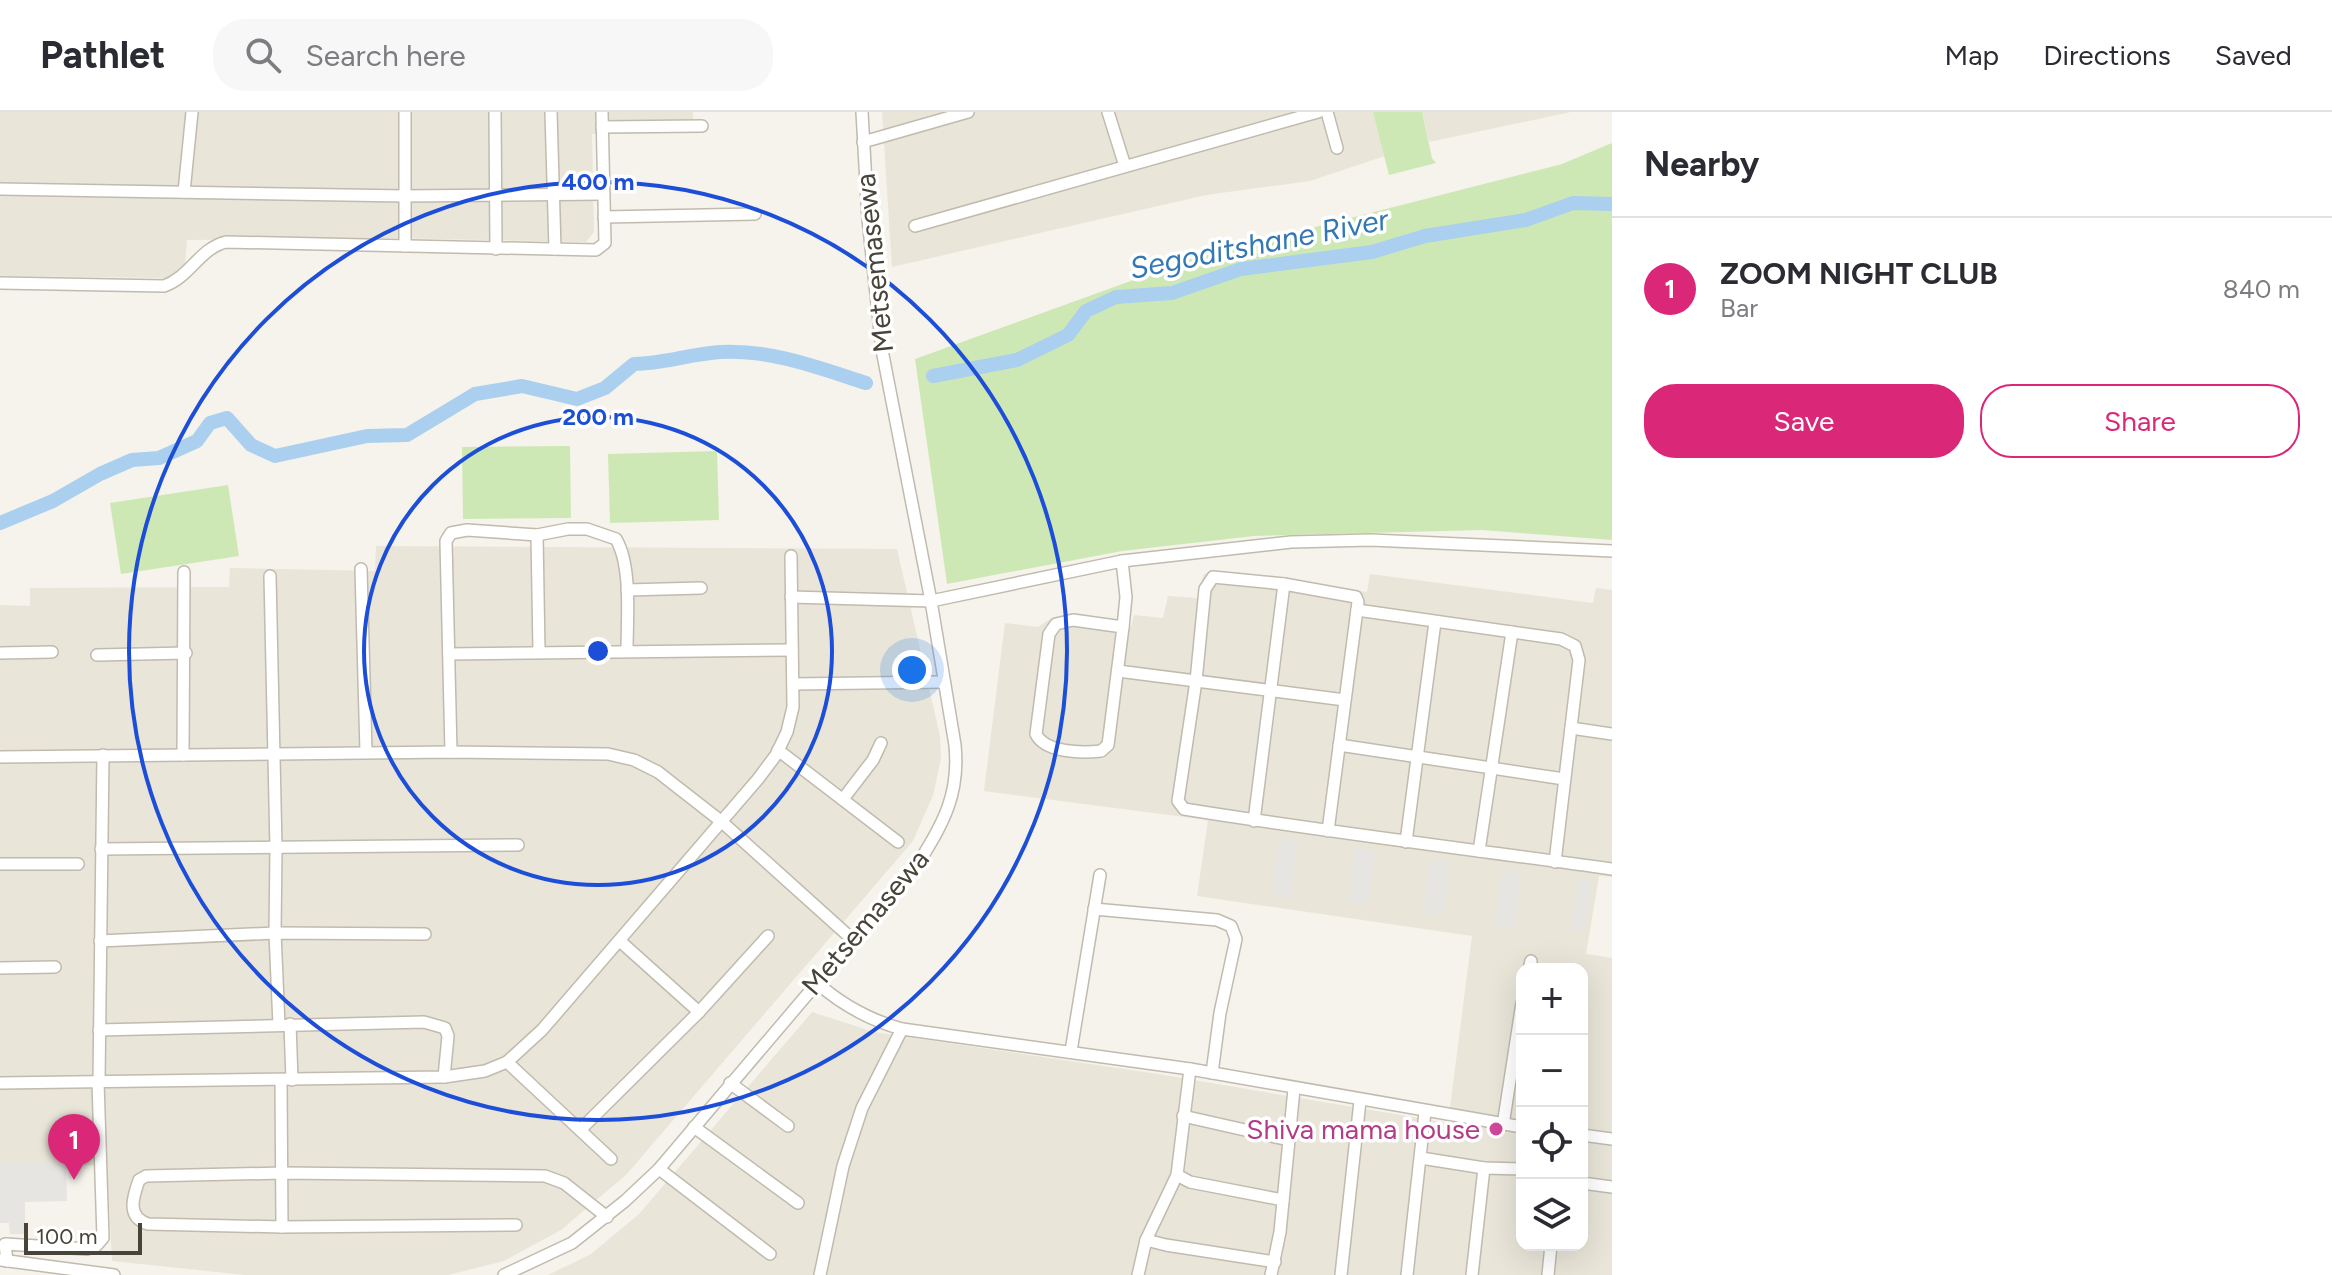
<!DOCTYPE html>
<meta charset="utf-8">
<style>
:root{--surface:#fff;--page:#f7f7f7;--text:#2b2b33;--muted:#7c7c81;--line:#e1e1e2;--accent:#db2777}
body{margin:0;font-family:Figtree,sans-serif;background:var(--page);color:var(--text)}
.controls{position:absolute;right:24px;bottom:24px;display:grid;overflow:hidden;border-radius:16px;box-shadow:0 8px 32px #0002}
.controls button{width:72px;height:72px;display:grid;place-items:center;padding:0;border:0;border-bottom:2px solid var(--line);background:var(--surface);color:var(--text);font:40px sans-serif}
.scale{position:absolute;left:24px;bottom:20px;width:118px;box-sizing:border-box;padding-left:8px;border:4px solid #494439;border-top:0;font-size:22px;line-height:28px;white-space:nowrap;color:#494439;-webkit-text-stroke:6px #fff;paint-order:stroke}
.you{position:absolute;left:912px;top:558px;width:28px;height:28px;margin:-20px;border:6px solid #fff;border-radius:50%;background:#1a73e8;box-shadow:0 0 0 12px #1a73e833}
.badge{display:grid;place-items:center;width:52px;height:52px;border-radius:50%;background:var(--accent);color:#fff;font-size:26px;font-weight:700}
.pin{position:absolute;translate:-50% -66px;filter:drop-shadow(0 2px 4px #0008)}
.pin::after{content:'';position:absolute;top:42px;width:28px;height:24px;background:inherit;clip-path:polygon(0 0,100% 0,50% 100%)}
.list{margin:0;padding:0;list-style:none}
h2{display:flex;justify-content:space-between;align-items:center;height:104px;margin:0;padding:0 32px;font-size:34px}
h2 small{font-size:26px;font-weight:400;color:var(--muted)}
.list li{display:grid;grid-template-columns:52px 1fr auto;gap:24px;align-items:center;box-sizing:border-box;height:144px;padding:0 32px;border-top:2px solid var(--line)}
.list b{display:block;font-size:30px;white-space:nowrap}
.list p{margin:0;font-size:26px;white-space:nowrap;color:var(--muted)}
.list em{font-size:26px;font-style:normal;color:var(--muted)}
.actions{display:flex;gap:16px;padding:24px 32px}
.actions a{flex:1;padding:18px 0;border:2px solid var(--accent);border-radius:32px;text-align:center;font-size:28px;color:var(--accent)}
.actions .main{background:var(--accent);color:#fff}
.icon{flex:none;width:44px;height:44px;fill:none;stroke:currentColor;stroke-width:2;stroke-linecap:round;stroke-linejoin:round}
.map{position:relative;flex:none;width:1612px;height:1163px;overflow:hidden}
header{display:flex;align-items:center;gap:48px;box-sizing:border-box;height:112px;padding:0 40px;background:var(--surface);border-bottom:2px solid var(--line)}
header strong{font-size:38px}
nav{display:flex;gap:44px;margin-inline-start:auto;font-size:28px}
.search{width:560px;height:72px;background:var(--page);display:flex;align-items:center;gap:20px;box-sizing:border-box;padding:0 28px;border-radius:32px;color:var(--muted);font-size:30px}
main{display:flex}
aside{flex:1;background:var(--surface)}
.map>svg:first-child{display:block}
.residential{fill:#e9e5d9;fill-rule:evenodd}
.green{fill:#cee8b5}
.parking{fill:#e7e5e2}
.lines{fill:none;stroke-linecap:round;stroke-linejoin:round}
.river{stroke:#aacfef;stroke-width:14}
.minor-casing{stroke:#c1bbae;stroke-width:14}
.minor{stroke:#fff;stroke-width:11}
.ring{fill:none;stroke:#1d4ed8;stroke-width:4}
.hotel-dot{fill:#d1479c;stroke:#fff;stroke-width:3}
.labels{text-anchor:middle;stroke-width:7;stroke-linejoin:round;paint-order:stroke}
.street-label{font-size:28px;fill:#494439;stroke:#fff}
.hotel-label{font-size:28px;fill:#b23c85;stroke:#fff;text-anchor:end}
.water-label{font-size:30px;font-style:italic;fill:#3377b4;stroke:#fff}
.centre{fill:#1d4ed8;stroke:#fff;stroke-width:4}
.ring-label{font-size:24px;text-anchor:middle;font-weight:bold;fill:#1d4ed8;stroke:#fff;stroke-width:7;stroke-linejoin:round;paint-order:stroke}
</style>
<header>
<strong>Pathlet</strong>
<div class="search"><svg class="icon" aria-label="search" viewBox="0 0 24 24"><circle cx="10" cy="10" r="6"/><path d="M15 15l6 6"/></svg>Search here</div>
<nav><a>Map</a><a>Directions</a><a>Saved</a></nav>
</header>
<main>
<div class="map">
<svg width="1612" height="1163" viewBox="0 0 1612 1163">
<rect width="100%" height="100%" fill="#f5f3eb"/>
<!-- residential -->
<g class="residential">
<polygon points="0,0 693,0 693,20 592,22 594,120 586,130 392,126 187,128 185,153 168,166 0,164"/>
<polygon points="882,0 1373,0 1385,44 1310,69 1206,83 892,155"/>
<polygon points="1422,0 1571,0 1429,30"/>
<polygon points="376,434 897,437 940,624 941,647 933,683 913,729 626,1063 561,1118 504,1149 448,1163 245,1163 112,1149 107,1053 0,1055 0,493 30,494 30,476 229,475 230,456 375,459"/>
<path d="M1216 459 1367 480 1370 462 1593 491 1596 476 1612 478V765L1599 764 1586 842 1612 846V1163H548L591 1142 639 1102 812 900 874 920 1158 962 1448 1011 1472 824 1197 784 1208 708 984 679 1005 511 1038 515 1053 505 1131 514 1134 503 1163 506 1168 484 1197 486 1204 462ZM1522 857H1582V1133H1522Z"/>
</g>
<!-- green -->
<g class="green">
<polygon points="1373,0 1422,0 1432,46 1436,51 1389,63"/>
<polygon points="1612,31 1612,428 1482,418 1254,424 1122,439 947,472 915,247 1197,145 1562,52"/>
<polygon points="570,334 571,406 463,407 462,335"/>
<polygon points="717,339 719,408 610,411 608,342"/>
<polygon points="228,373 239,444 121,462 110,391"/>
</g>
<!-- parking -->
<g class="parking">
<polygon points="1279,727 1298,729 1291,785 1272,782"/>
<polygon points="1355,736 1375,738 1368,794 1348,791"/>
<polygon points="1430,747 1450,749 1443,804 1423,802"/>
<polygon points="1502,758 1522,761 1515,816 1495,814"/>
<polygon points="1578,766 1591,768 1584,820 1571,819"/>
<polygon points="66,1052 67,1089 25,1090 25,1122 10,1122 9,1111 0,1111 0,1052"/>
</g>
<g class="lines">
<!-- river -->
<g class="river">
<polyline points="933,264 1017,248 1068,223 1086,199 1116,185 1172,181 1241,157 1372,140 1425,124 1526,108 1573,91 1612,92"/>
<path d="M0 411 53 389 100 362 132 348 159 346 197 329 210 311 227 306 251 333 275 344 367 324 407 323 475 282 522 274 577 287 605 276 634 252C663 252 690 242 720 240 770 237 819 256 866 271"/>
</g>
<!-- minor casing -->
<g class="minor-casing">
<g id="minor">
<polyline points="405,0 405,134"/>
<polyline points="495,0 496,137"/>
<polyline points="551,0 555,137"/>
<polyline points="1108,0 1125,54"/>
<polyline points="1327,0 1337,36"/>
<polyline points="602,15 702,14"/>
<polyline points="863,30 968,0"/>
<polyline points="0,77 405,84 603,82"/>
<polyline points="184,80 192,0"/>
<polyline points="604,105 755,102"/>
<polyline points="915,114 1318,0"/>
<path d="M0 171 164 174C189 166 200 136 226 130L596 138 605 131 602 0"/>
<polyline points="537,423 539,539"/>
<polyline points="1122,449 1126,485 1123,515"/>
<polyline points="361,457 366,640"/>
<polyline points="270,464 276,736 275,821 279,913"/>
<polyline points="627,478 701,476"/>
<polyline points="791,485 931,489 1122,449 1291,430 1371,428 1612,439"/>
<polyline points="1357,498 1561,527 1575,534 1579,548 1555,750"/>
<path d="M1073 508 1123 515 1108 633 1101 639C1082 641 1045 641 1036 622L1049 522 1056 512Z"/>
<polyline points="0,541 52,540"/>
<polyline points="449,542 792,538"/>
<polyline points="97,543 186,541"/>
<polyline points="1118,559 1345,588"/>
<polyline points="793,572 944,570"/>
<polyline points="1571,616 1612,622"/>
<polyline points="1339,633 1564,667"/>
<polyline points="778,638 898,730"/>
<path d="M451 640 446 429 451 421 467 418 537 423 568 417H587L616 427C632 454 627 507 627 539"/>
<polyline points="183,643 184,460"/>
<polyline points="0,645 451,640 608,642 634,648 658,660 722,710 852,827"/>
<polyline points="843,687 873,648 881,631"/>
<polyline points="1254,709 1284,472"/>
<path d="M1328 719 1358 490 1356 485 1284 472 1213 465 1205 477 1196 569 1178 689 1184 697C1326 720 1469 737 1612 757"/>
<polyline points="1406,730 1435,510"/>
<polyline points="101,737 518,733"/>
<polyline points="1479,739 1512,520"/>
<polyline points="0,752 78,752"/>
<polyline points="1094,797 1217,808 1231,814 1236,827 1220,901 1212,961"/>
<polyline points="100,829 275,821 425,822"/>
<polyline points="621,830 699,900"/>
<polyline points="0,856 55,855"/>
<polyline points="1529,857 1531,849"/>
<path d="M816 870C842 893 869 908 902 917L1190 957 1522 1015"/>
<polyline points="290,912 292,968"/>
<polyline points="99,918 424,910 445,916 448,924 444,965"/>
<polyline points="1071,939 1100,763"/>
<polyline points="507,950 611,1047"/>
<polyline points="1190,957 1177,1063 1190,1070 1283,1088"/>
<polyline points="281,968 282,1115"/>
<polyline points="99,969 103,643"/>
<polyline points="0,971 444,965 485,959 507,950 542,918 758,667 776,643 787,620 793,595 791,444"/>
<polyline points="730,971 788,1014"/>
<polyline points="1183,1004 1289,1028"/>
<polyline points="1503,1013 1522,891"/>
<polyline points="694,1015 798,1091"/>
<polyline points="580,1018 699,900 768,824"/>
<polyline points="1582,1023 1612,1027"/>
<polyline points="1421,1046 1484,1056 1472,1163"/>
<polyline points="1484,1056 1522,1057"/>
<polyline points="659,1057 770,1142"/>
<polyline points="1582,1071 1612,1075"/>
<path d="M516 1113 282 1115 148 1112C126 1105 133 1085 139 1068L146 1064 283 1061 545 1064 564 1071 607 1105"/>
<polyline points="1146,1128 1166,1133 1275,1150"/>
<polyline points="1,1148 114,1163"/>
<polyline points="7,1149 5,1132 87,1137 96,1134 103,1126 98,970"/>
<path d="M504 1163 572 1131 625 1089 659 1057 918 752C943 711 960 683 955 633L931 489 882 238 868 107 862 0"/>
<polyline points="820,1163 843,1054 862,996 902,917"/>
<polyline points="1138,1163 1146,1128 1177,1063"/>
<polyline points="1271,1163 1280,1120 1294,977"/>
<polyline points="1341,1163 1360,989"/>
<polyline points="1407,1163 1425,1000"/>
<polyline points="1548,1163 1551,1133"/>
</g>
</g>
<!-- minor -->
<use href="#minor" class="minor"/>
</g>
<!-- distance rings -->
<g class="ring">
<circle cx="598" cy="539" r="234"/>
<circle cx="598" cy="539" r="469"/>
</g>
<!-- markers -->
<circle class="hotel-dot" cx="1496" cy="1017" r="8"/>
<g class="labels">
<!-- street labels -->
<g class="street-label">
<text transform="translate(874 151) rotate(-96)" y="10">Metsemasewa</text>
<text transform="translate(865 810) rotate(-50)" y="10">Metsemasewa</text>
</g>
<!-- hotel labels -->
<g class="hotel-label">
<text x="1480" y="1027">Shiva mama house</text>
</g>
<!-- water labels -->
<g class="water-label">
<text transform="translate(1259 132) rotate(-11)" y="10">Segoditshane River</text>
</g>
</g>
<circle cx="598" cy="539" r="12" class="centre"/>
<g class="ring-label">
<text x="598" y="78">400 m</text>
<text x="598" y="313">200 m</text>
</g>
</svg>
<div class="controls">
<button>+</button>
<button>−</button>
<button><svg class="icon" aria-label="locate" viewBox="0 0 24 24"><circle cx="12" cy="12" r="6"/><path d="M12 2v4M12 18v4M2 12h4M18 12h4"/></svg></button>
<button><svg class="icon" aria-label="layers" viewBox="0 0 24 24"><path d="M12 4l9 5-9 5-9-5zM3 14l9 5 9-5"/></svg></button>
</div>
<div class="scale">100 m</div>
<div class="you"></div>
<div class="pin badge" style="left:74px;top:1068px">1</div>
</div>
<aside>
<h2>Nearby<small></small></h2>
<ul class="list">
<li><span class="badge">1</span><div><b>ZOOM NIGHT CLUB</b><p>Bar</p></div><em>840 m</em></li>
</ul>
<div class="actions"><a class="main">Save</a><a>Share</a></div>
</aside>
</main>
